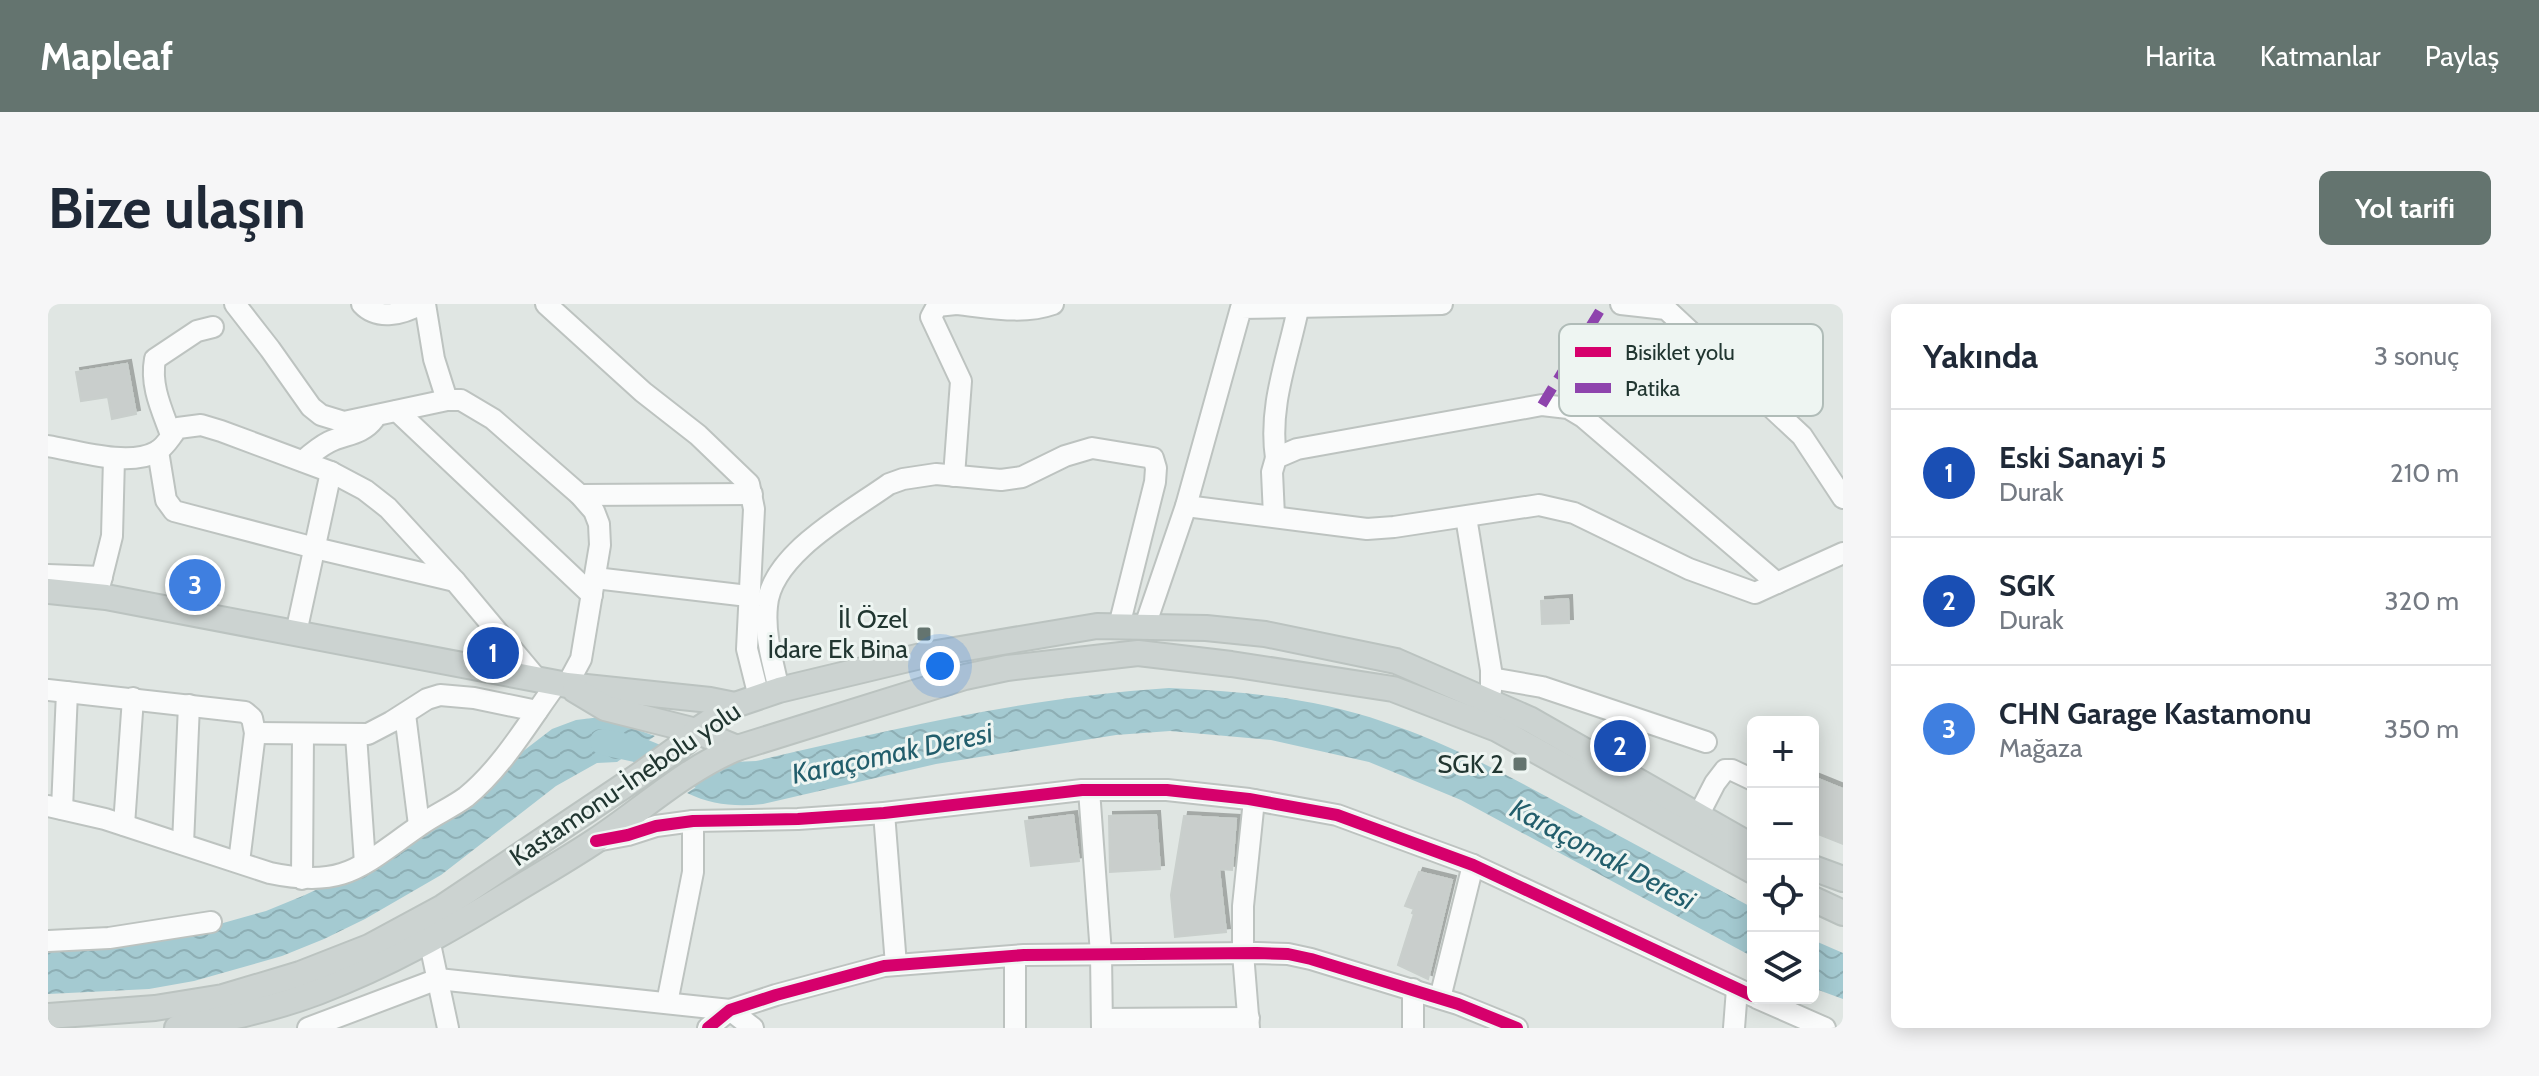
<!DOCTYPE html>
<html lang="tr">
<meta charset="utf-8">
<style>
:root{--surface:#fff;--page:#f6f6f7;--text:#1f2937;--muted:#747a83;--line:#e0e1e3;--accent:#64746f}
body{margin:0;font-family:Cabin,sans-serif;background:var(--page);color:var(--text)}
.controls{position:absolute;right:24px;bottom:24px;display:grid;overflow:hidden;border-radius:12px;box-shadow:0 4px 20px #0003}
.controls button{width:72px;height:72px;display:grid;place-items:center;padding:0;border:0;border-bottom:2px solid var(--line);background:var(--surface);color:var(--text);font:40px sans-serif}
.you{position:absolute;left:892px;top:362px;width:28px;height:28px;margin:-20px;border:6px solid #fff;border-radius:50%;background:#1a73e8;box-shadow:0 0 0 12px #1a73e833}
.badge{display:grid;place-items:center;width:52px;height:52px;border-radius:50%;background:var(--accent);color:#fff;font-size:26px;font-weight:700}
.pin{position:absolute;translate:-50% -50%;border:4px solid #fff;box-shadow:0 2px 8px #0006}
.list{margin:0;padding:0;list-style:none}
h2{display:flex;justify-content:space-between;align-items:center;height:104px;margin:0;padding:0 32px;font-size:34px}
h2 small{font-size:26px;font-weight:400;color:var(--muted)}
.list li{display:grid;grid-template-columns:52px 1fr auto;gap:24px;align-items:center;box-sizing:border-box;height:128px;padding:0 32px;border-top:2px solid var(--line)}
.list b{display:block;font-size:30px;white-space:nowrap}
.list p{margin:0;font-size:26px;white-space:nowrap;color:var(--muted)}
.list em{font-size:26px;font-style:normal;color:var(--muted)}
.icon{flex:none;width:44px;height:44px;fill:none;stroke:currentColor;stroke-width:2;stroke-linecap:round;stroke-linejoin:round}
.map{position:relative;flex:none;width:1795px;height:724px;overflow:hidden;border-radius:12px}
header{display:flex;align-items:center;gap:48px;box-sizing:border-box;height:112px;padding:0 40px;background:var(--accent);color:#fff}
header strong{font-size:38px}
nav{display:flex;gap:44px;margin-inline-start:auto;font-size:28px}
.intro{display:flex;align-items:center;justify-content:space-between;box-sizing:border-box;height:192px;padding:0 48px}
h1{margin:0;font-size:56px}
.button{padding:20px 36px;border-radius:12px;background:var(--accent);color:#fff;font-size:28px;font-weight:700}
main{display:flex;gap:48px;padding:0 48px}
aside{flex:1;background:var(--surface);border-radius:12px;box-shadow:0 4px 20px #0003}
.map>svg:first-child{display:block}
.water{fill:url(#water-waves)}
.lines{fill:none;stroke-linecap:round;stroke-linejoin:round}
.river{stroke:#a4cad1;stroke-width:26}
.building{fill:#c9cecc;stroke:#c9cfcc;stroke-width:2;filter:url(#shadow)}
.minor-casing{stroke:#bdc3c0;stroke-width:24}
.major-casing{stroke:#bbc3c0;stroke-width:28}
.minor{stroke:#fafbfb;stroke-width:20}
.major{stroke:#ccd3d1;stroke-width:24}
.quiet{stroke:#8e44ad;stroke-width:10;stroke-dasharray:20 10;stroke-linecap:butt}
.cycleway-casing{stroke:#eef5f2;stroke-width:17}
.cycleway{stroke:#d6006c;stroke-width:12}
.poi-dot{fill:#64746f;stroke:#eef5f2;stroke-width:3}
.labels{text-anchor:middle;stroke-width:6;stroke-linejoin:round;paint-order:stroke}
.poi-label{font-size:26px;fill:#213631;stroke:#eef5f2;text-anchor:end}
.street-label{font-size:26px;fill:#213631;stroke:#eef5f2}
.water-label{font-size:28px;font-style:italic;fill:#225e6c;stroke:#eef5f2}
.key{fill:#eef5f2;stroke:#b0bcb8;stroke-width:2}
.key-label{font-size:22px;fill:#213631}
</style>
<header>
<strong>Mapleaf</strong>
<nav><a>Harita</a><a>Katmanlar</a><a>Paylaş</a></nav>
</header>
<div class="intro"><h1>Bize ulaşın</h1><a class="button">Yol tarifi</a></div>
<main>
<div class="map">
<svg width="1795" height="724" viewBox="0 0 1795 724">
<defs>
<pattern id="water-waves" width="16" height="10" patternUnits="userSpaceOnUse" patternTransform="scale(2)"><rect width="16" height="10" fill="#a4cad1"/><path d="M0 5q4-4 8 0t8 0" fill="none" stroke="#8daeb4"/></pattern>
<filter id="shadow"><feDropShadow dx="4" dy="-4" stdDeviation="0" flood-color="#0004"/></filter>
</defs>
<rect width="100%" height="100%" fill="#e0e6e3"/>
<!-- water -->
<g class="water">
<path d="M1121 384C1193 387 1267 394 1336 418 1400 439 1459 471 1518 503 1580 537 1643 570 1705 604V653L1413 496 1321 458 1223 436 1122 427 1068 431 888 460 715 500C688 503 664 501 639 489L686 458 708 457C845 425 981 393 1121 384Z"/>
<polygon points="553,413 607,432 569,458 549,459 508,482 393,571 317,615 276,635 234,652 146,677 101,685 0,690 0,643 136,630 218,607 257,591 295,573 366,531 504,425 528,416"/>
<polygon points="1765,636 1795,649 1795,695 1765,684"/>
</g>
<g class="lines">
<!-- river -->
<polyline class="river" points="555,438 588,445 661,475"/>
</g>
<!-- building -->
<g class="building">
<polygon points="79,60 88,110 64,115 60,93 33,97 28,68"/>
<polygon points="1520,295 1521,319 1494,320 1493,297"/>
<polygon points="1765,473 1795,485 1795,540 1765,528"/>
<polygon points="1025,511 1031,557 983,562 977,517"/>
<polygon points="1108,511 1112,565 1062,568 1061,512"/>
<polygon points="1136,512 1188,515 1184,566 1171,565 1178,628 1127,633 1123,591"/>
<polygon points="1371,568 1404,576 1380,675 1350,661 1366,610 1364,609 1366,605 1357,602"/>
</g>
<g class="lines">
<!-- minor casing -->
<g class="minor-casing">
<g id="minor">
<polyline points="187,0 222,45 263,103 273,111 296,118 399,96 413,96 445,115 532,191 546,207 551,220 552,241 533,355 519,381"/>
<path d="M314 0C330 17 355 10 373 0"/>
<polyline points="377,0 386,55 399,96"/>
<polyline points="498,0 595,88 650,131 701,180 706,205 699,345 711,393"/>
<path d="M908 0C940 3 974 11 1005 0"/>
<polyline points="1573,0 1618,5 1754,132 1795,194"/>
<polyline points="349,107 544,291"/>
<path d="M123 131C114 106 102 82 107 55L149 27 165 23"/>
<path d="M0 142C29 147 81 163 108 148 118 143 123 131 130 124L153 121 173 127 283 168 317 186 340 204 407 277 489 375"/>
<polyline points="110,147 118,196 126,207 267,244 407,277"/>
<path d="M1228 154C1220 100 1241 52 1251 0"/>
<path d="M255 157C263 150 271 143 281 138 297 130 314 131 326 115"/>
<polyline points="906,172 913,77 883,13 889,2 908,0"/>
<polyline points="532,191 704,190"/>
<polyline points="1138,202 1319,225 1346,223 1491,201 1526,209 1641,265 1707,289 1795,249"/>
<polyline points="1226,212 1224,168 1228,154 1249,145 1494,101 1520,104 1535,113 1729,279"/>
<polyline points="1418,213 1443,366 1443,387"/>
<polyline points="0,271 54,273"/>
<polyline points="547,274 700,292"/>
<polyline points="49,292 64,232 66,154"/>
<polyline points="1097,322 1138,202 1193,4 1394,0"/>
<polyline points="248,329 283,168"/>
<polyline points="1443,374 1494,383 1658,438"/>
<polyline points="0,386 197,408 204,414 207,429 191,558"/>
<path d="M731 386C725 359 716 330 719 302 723 250 802 208 841 180L855 175 888 170 953 176 974 173 1017 152 1044 144 1105 154 1108 164 1107 178 1071 322"/>
<polyline points="357,410 371,521"/>
<polyline points="207,429 320,430 343,418 379,395 392,391 426,394 489,407"/>
<polyline points="308,431 317,559"/>
<polyline points="1041,486 1053,650 1054,724"/>
<path d="M0 502 57 515 222 569C297 585 313 562 371 522 386 511 403 504 418 493 455 463 481 417 509 379"/>
<polyline points="14,505 19,388"/>
<polyline points="836,509 848,661"/>
<polyline points="1650,512 1667,479 1677,466 1684,466 1705,476"/>
<polyline points="76,521 85,394"/>
<polyline points="548,537 580,531 608,522 645,517 750,515 836,509 1034,486 1119,486 1201,495 1289,511 1425,561 1705,692"/>
<polyline points="135,540 141,401"/>
<polyline points="254,575 255,430"/>
<polyline points="378,621 400,724"/>
<polyline points="0,637 61,634 163,618"/>
<polyline points="967,652 967,724"/>
<polyline points="1392,694 1425,561"/>
<polyline points="1709,694 1777,724"/>
<polyline points="619,699 645,568 645,517"/>
<polyline points="1054,715 1201,714"/>
<polyline points="260,724 390,675 682,706 705,724"/>
<polyline points="660,724 682,706 728,691 836,662 976,651 1209,649 1240,650 1263,655 1410,700 1469,724"/>
<polyline points="1201,724 1195,649 1195,602 1206,496"/>
<polyline points="1365,724 1365,685"/>
<polyline points="1686,724 1689,685"/>
</g>
</g>
<!-- major casing -->
<g class="major-casing">
<g id="major">
<polyline points="0,287 58,293 519,381 662,396 687,401"/>
<polyline points="527,386 557,404 648,427 689,444"/>
<polyline points="1765,564 1795,575"/>
<polyline points="1765,595 1795,609"/>
<polyline points="0,712 107,704 175,693 252,670 321,643 395,603 589,473 638,438 648,427 687,401 731,386 877,351 1049,322 1158,324 1217,330 1348,357 1481,415 1705,543"/>
<path d="M129 724C177 715 225 705 270 688 341 661 400 627 464 588 492 571 520 555 547 537 594 506 636 466 689 444L917 373 959 364 1090 349 1183 360 1345 385 1449 425 1705 567"/>
</g>
</g>
<!-- minor -->
<use href="#minor" class="minor"/>
<!-- major -->
<use href="#major" class="major"/>
<!-- quiet -->
<polyline class="quiet" points="1494,101 1556,0"/>
<!-- cycleway casing -->
<g class="cycleway-casing">
<g id="cycleway">
<polyline points="548,537 580,531 608,522 645,517 750,515 836,509 1034,486 1119,486 1201,495 1289,511 1425,561 1705,692"/>
<polyline points="660,724 682,706 728,691 836,662 976,651 1209,649 1240,650 1263,655 1410,700 1469,724"/>
</g>
</g>
<!-- cycleway -->
<use href="#cycleway" class="cycleway"/>
</g>
<!-- markers -->
<g class="poi-dot">
<rect x="868" y="322" width="16" height="16" rx="4"/>
<rect x="1464" y="452" width="16" height="16" rx="4"/>
</g>
<g class="labels">
<!-- poi labels -->
<g class="poi-label">
<text x="860" y="324">İl Özel<tspan x="860" dy="30">İdare Ek Bina</tspan></text>
<text x="1456" y="469">SGK 2</text>
</g>
<!-- street labels -->
<g class="street-label">
<text transform="translate(577 480) rotate(-34)" y="9">Kastamonu-İnebolu yolu</text>
</g>
<!-- water labels -->
<g class="water-label">
<text transform="translate(844 449) rotate(-12)" y="10">Karaçomak Deresi</text>
<text transform="translate(1555 550) rotate(28)" y="10">Karaçomak Deresi</text>
</g>
</g>
<!-- legend -->
<rect x="1511" y="20" width="264" height="92" rx="12" class="key"/>
<rect x="1527" y="43" width="36" height="10" fill="#d6006c"/>
<rect x="1527" y="79" width="36" height="10" fill="#8e44ad"/>
<g class="key-label">
<text x="1577" y="56">Bisiklet yolu</text>
<text x="1577" y="92">Patika</text>
</g>
</svg>
<div class="controls">
<button>+</button>
<button>−</button>
<button><svg class="icon" aria-label="locate" viewBox="0 0 24 24"><circle cx="12" cy="12" r="6"/><path d="M12 2v4M12 18v4M2 12h4M18 12h4"/></svg></button>
<button><svg class="icon" aria-label="layers" viewBox="0 0 24 24"><path d="M12 4l9 5-9 5-9-5zM3 14l9 5 9-5"/></svg></button>
</div>
<div class="you"></div>
<div class="pin badge" style="left:445px;top:349px;background:#1a4fb4">1</div>
<div class="pin badge" style="left:1572px;top:442px;background:#1a4fb4">2</div>
<div class="pin badge" style="left:147px;top:281px;background:#3f7fe0">3</div>
</div>
<aside>
<h2>Yakında<small>3 sonuç</small></h2>
<ul class="list">
<li><span class="badge" style="background:#1a4fb4">1</span><div><b>Eski Sanayi 5</b><p>Durak</p></div><em>210 m</em></li>
<li><span class="badge" style="background:#1a4fb4">2</span><div><b>SGK</b><p>Durak</p></div><em>320 m</em></li>
<li><span class="badge" style="background:#3f7fe0">3</span><div><b>CHN Garage Kastamonu</b><p>Mağaza</p></div><em>350 m</em></li>
</ul>
</aside>
</main>
